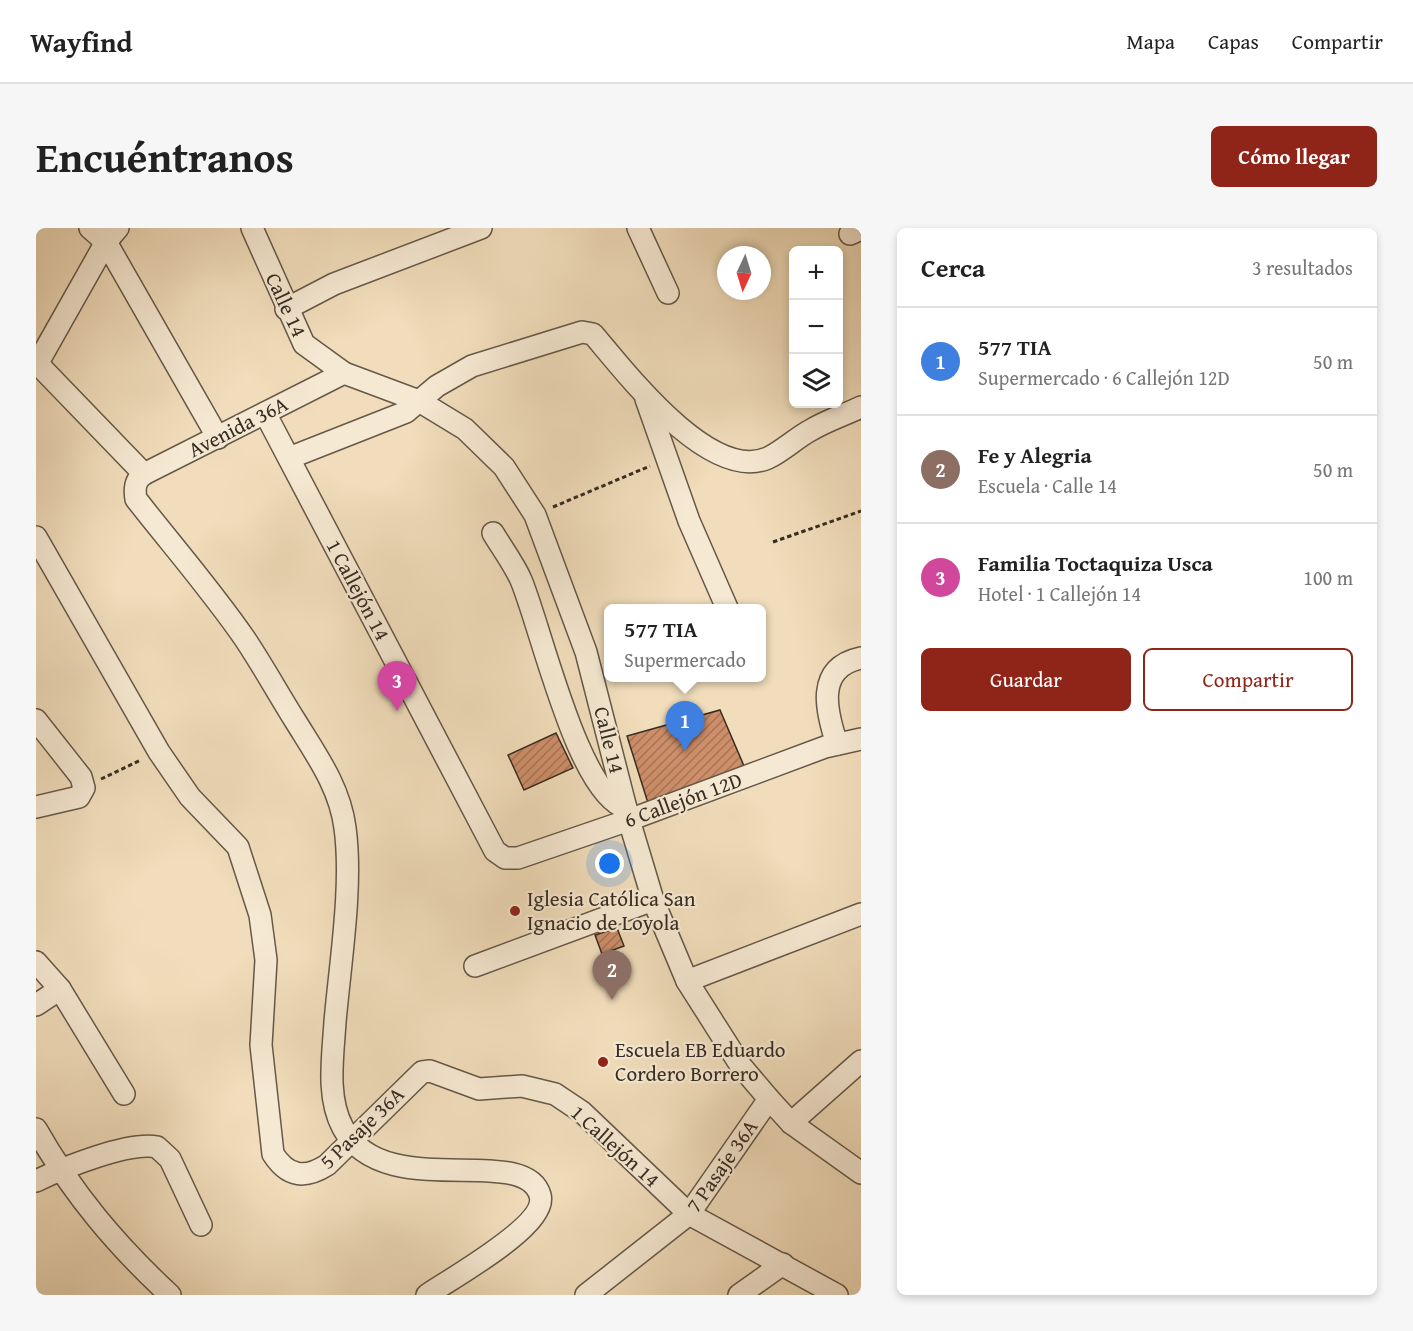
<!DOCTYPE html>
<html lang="es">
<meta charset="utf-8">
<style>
:root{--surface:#fff;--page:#f6f6f6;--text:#222;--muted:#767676;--line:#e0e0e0;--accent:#8f2418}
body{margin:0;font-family:"Gentium Book Plus",serif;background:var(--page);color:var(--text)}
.controls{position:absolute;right:18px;top:18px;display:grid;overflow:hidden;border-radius:9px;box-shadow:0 3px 9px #0003}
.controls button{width:54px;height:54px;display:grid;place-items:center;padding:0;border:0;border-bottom:2px solid var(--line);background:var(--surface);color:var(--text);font:30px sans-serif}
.compass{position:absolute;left:681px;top:18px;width:54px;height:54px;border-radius:50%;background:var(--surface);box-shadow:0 3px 9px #0003;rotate:184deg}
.you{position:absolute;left:574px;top:636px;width:21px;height:21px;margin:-15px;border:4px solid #fff;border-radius:50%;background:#1a73e8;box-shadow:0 0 0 9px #1a73e833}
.badge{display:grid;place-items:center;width:39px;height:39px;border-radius:50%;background:var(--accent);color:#fff;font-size:20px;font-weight:700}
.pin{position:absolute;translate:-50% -50px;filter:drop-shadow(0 2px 3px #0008)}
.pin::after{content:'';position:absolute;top:32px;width:21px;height:18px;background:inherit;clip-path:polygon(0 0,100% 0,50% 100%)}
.popup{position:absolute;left:568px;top:376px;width:162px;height:78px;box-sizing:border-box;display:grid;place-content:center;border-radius:9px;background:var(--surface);filter:drop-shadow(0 2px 4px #0005);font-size:20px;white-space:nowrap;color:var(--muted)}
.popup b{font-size:22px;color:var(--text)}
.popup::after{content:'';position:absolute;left:50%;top:100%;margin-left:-12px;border:12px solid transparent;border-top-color:var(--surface)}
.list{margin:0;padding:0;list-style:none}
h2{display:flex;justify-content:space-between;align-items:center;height:78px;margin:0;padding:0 24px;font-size:26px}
h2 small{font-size:20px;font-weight:400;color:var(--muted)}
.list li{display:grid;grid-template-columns:39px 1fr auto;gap:18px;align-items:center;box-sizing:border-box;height:108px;padding:0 24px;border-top:2px solid var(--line)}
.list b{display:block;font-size:22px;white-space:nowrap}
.list p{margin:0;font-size:20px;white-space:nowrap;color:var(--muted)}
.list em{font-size:20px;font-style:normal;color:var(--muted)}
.actions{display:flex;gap:12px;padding:18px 24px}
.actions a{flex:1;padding:14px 0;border:2px solid var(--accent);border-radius:9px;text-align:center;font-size:21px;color:var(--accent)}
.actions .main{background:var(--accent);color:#fff}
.icon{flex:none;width:33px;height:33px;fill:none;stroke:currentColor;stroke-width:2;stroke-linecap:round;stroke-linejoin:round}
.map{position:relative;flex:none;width:825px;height:1067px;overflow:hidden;border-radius:9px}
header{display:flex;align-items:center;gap:36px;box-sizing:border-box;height:84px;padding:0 30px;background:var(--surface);border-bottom:2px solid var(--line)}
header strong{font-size:28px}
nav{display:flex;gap:33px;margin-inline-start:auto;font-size:21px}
.intro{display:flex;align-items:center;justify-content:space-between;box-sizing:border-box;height:144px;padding:0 36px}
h1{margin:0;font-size:42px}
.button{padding:15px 27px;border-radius:9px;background:var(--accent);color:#fff;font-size:21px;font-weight:700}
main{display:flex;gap:36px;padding:0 36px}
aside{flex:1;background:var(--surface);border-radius:9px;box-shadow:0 3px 9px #0003}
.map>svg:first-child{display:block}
.building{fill:url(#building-hatch);stroke:#362c22;stroke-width:1.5}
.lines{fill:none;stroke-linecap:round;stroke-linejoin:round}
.minor-casing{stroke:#655848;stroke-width:24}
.path{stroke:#362c22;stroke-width:3;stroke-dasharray:4.5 3;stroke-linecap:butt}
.minor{stroke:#f6e9d3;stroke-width:21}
.poi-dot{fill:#8f2418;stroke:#f6e9d3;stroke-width:2}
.labels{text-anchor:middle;stroke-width:4.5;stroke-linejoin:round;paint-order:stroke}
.street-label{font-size:21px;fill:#362c22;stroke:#f6e9d3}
.poi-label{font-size:21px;fill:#362c22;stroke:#f6e9d3;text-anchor:start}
</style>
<header>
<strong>Wayfind</strong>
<nav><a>Mapa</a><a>Capas</a><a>Compartir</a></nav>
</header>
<div class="intro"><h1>Encuéntranos</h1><a class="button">Cómo llegar</a></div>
<main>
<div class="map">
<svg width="825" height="1067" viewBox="0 0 825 1067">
<defs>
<pattern id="building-hatch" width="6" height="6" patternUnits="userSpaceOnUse" patternTransform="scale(1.5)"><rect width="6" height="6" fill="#cd8e69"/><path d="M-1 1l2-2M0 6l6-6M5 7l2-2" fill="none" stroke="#a77456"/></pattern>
</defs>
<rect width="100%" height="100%" fill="#f1ddbb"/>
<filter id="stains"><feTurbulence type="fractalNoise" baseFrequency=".00333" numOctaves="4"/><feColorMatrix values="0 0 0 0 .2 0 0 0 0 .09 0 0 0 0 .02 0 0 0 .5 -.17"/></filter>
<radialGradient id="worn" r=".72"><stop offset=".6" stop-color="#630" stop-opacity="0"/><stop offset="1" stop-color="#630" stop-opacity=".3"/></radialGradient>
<!-- building -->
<g class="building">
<polygon points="684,482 708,538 612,575 591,508"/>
<polygon points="520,505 537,540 488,562 472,527"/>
<polygon points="581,700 588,718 566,726 559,707"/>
</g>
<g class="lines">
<!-- minor casing -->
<g class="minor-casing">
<g id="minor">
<polyline points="54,0 70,14 182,210"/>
<polyline points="216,0 268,116 308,145 383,173 429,201 468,239 499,287 550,424 593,592 617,672 651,753 705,838 733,871 755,895 825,945"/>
<polyline points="602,0 632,65"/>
<polyline points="814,6 825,1"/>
<polyline points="250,81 298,56 445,0"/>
<polyline points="0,134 108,246"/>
<polyline points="0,138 70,14 82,0"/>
<path d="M308 145 108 246C99 252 98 260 100 271 136 317 176 363 209 411 227 438 243 467 260 494 281 528 304 560 309 600 317 657 304 736 299 794 297 828 290 869 307 900 348 976 488 914 504 967 513 997 414 1051 391 1067"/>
<polyline points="610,171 653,293 691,380"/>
<polyline points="229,185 459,623 469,630 482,630 593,592 789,519 825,511"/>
<path d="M253 230 370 184 401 158 436 138 546 104 557 106C590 145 674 255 732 230 747 223 760 210 775 202 790 193 808 187 825 179"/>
<path d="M457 305C466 320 478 336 485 352 505 399 542 567 590 580"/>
<path d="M0 309 123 524 154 569 202 619 224 687 230 732 225 817 237 926C252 949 269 951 291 937L386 844 394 843 443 861 486 858 519 866 546 884 653 986 801 1067"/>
<polyline points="0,492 45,549 48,560 43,569 0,579"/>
<path d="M801 516C790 483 779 440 825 430"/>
<polyline points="0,734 24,761 88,866"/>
<polyline points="439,738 617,672"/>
<polyline points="651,753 825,686"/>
<polyline points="0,777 24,761"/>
<polyline points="755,895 825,833"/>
<path d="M0 901C37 966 80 1017 134 1067"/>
<path d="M0 953C27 940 93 913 121 919L134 931 165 997"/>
<polyline points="550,1067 653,986 733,871"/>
<polyline points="703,1067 747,1036"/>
</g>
</g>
<!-- path -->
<g class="path">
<polyline points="517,279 614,238"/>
<polyline points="737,314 825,283"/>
<polyline points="65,551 105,532"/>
</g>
<!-- minor -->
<use href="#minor" class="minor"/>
</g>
<!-- markers -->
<g class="poi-dot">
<circle cx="479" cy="683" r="6"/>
<circle cx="567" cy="834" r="6"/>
</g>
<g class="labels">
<!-- street labels -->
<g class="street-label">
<text transform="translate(250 77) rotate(65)" y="7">Calle 14</text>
<text transform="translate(202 199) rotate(-27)" y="7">Avenida 36A</text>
<text transform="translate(322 362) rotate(62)" y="7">1 Callejón 14</text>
<text transform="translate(573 512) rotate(76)" y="7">Calle 14</text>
<text transform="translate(647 572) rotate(-20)" y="7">6 Callejón 12D</text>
<text transform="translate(326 900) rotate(-44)" y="7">5 Pasaje 36A</text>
<text transform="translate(579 918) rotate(42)" y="7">1 Callejón 14</text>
<text transform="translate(686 938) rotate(-55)" y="7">7 Pasaje 36A</text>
</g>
<!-- poi labels -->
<g class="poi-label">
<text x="491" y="678">Iglesia Católica San<tspan x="491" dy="24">Ignacio de Loyola</tspan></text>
<text x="579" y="829">Escuela EB Eduardo<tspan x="579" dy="24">Cordero Borrero</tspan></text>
</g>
</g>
<rect width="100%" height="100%" filter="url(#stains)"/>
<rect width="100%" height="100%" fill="url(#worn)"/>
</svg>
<div class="controls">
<button>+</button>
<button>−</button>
<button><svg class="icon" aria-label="layers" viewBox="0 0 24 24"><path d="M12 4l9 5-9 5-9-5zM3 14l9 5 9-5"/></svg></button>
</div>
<svg class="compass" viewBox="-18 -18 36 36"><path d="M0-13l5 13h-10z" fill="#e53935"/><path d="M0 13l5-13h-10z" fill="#767676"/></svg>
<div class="you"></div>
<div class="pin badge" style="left:649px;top:523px;background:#3f7fe0">1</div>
<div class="popup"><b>577 TIA</b>Supermercado</div>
<div class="pin badge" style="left:576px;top:772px;background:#8d6e63">2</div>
<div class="pin badge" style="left:361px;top:483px;background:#d1479c">3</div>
</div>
<aside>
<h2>Cerca<small>3 resultados</small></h2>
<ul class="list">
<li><span class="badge" style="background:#3f7fe0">1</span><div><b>577 TIA</b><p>Supermercado · 6 Callejón 12D</p></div><em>50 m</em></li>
<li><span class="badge" style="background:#8d6e63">2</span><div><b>Fe y Alegria</b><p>Escuela · Calle 14</p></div><em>50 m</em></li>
<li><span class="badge" style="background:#d1479c">3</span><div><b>Familia Toctaquiza Usca</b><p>Hotel · 1 Callejón 14</p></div><em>100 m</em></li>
</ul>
<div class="actions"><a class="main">Guardar</a><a>Compartir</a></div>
</aside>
</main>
